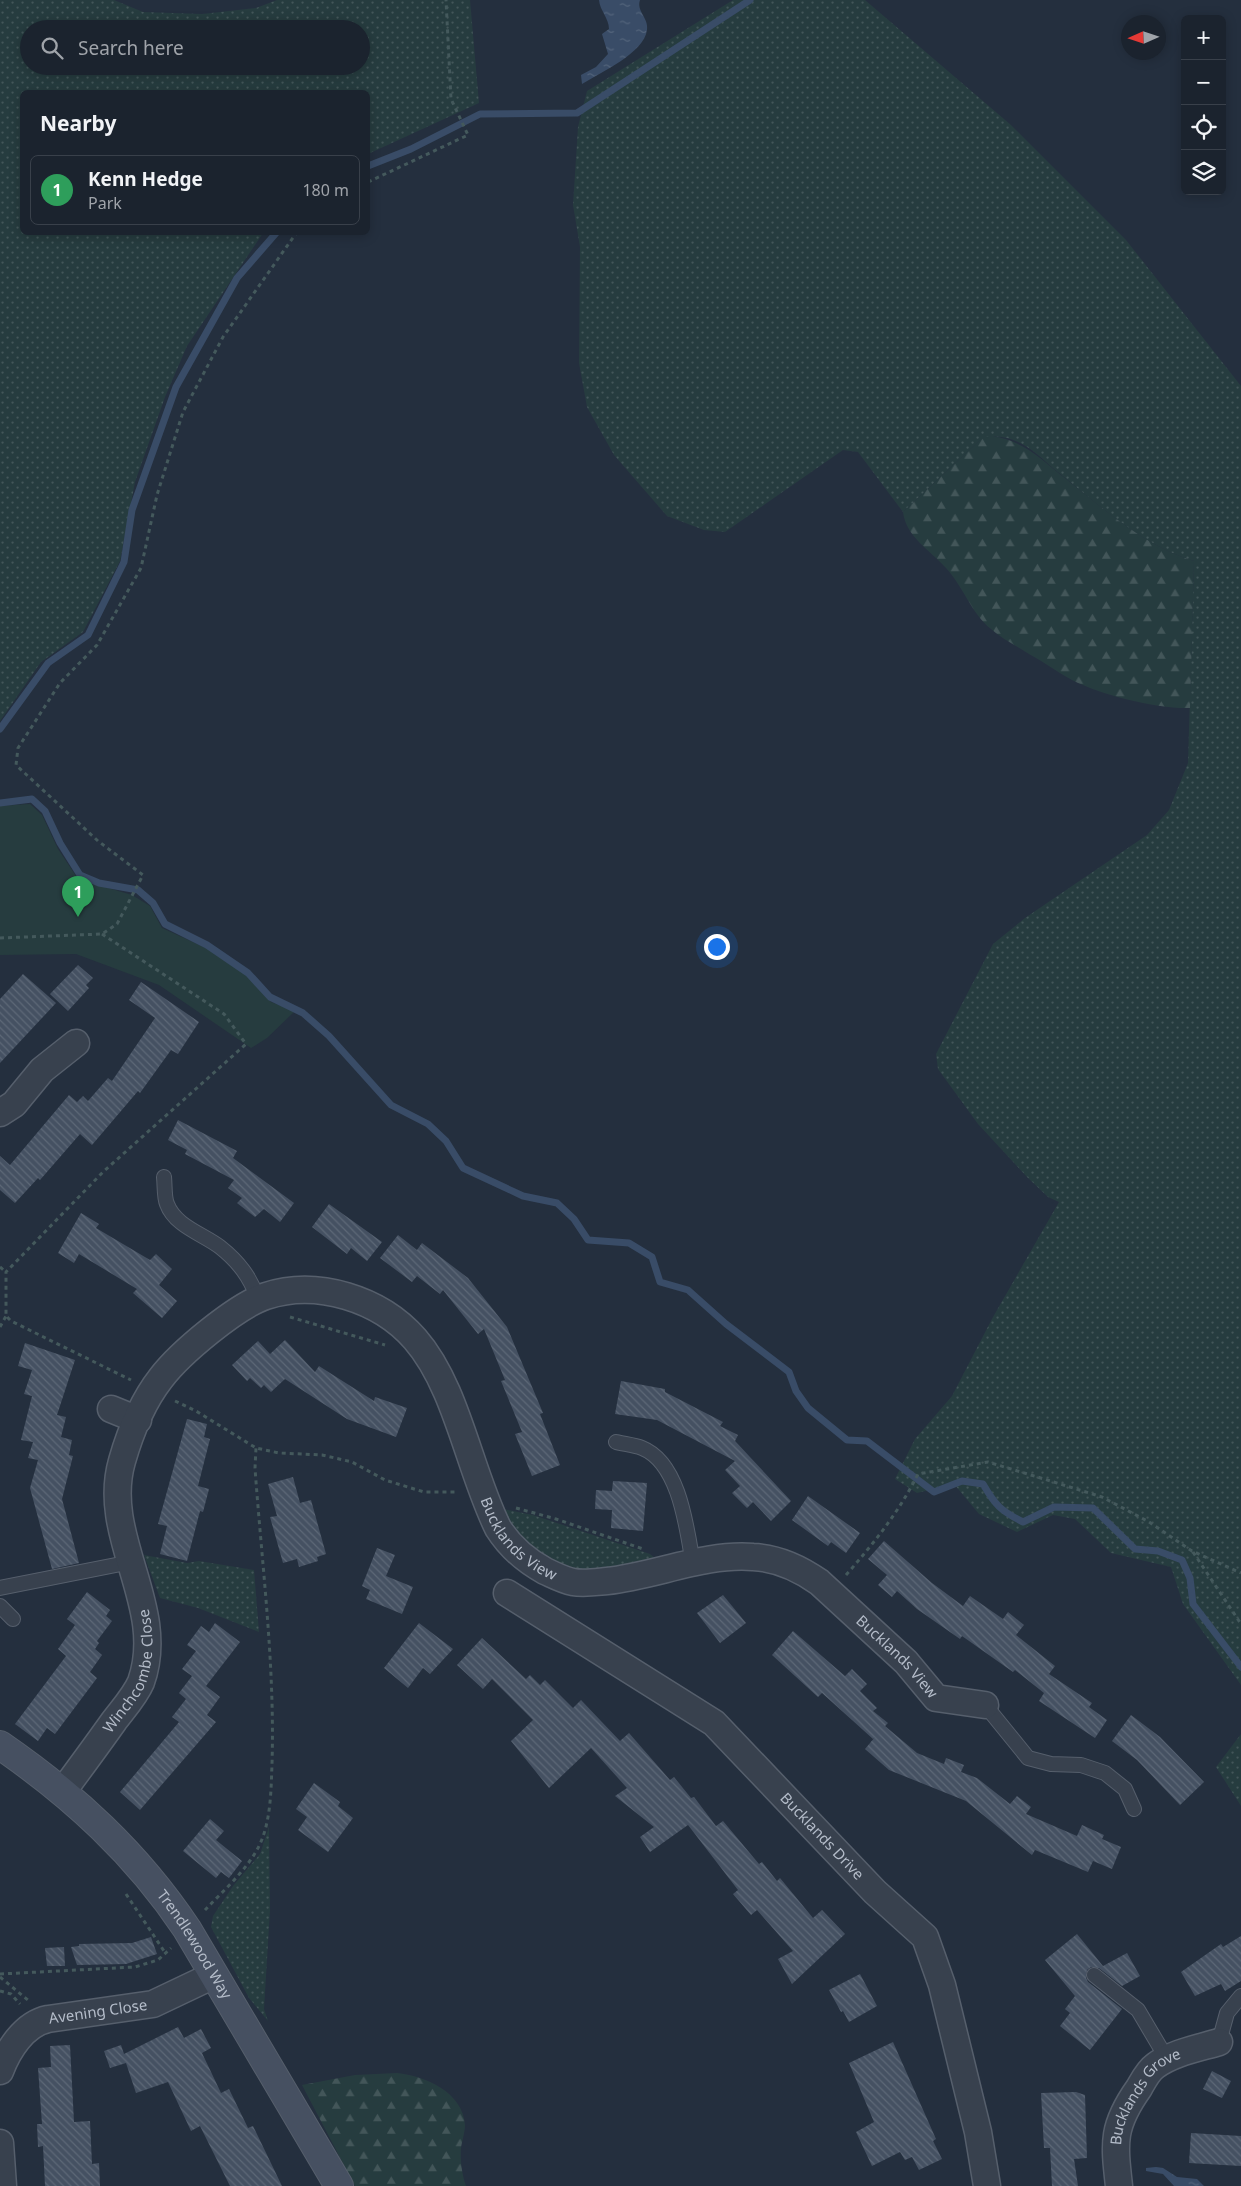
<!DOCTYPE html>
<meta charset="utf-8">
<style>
:root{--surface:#1b232e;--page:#282f3a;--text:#f1f3f6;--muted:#a0a4aa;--line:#39404a;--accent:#8ab4f8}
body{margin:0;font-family:"Noto Sans",sans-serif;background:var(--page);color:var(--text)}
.controls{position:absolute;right:15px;top:15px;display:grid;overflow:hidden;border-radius:8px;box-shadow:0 2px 12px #0003}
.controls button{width:45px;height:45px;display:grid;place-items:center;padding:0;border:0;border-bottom:1px solid var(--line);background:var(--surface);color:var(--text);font:25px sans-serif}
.compass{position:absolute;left:1121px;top:15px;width:45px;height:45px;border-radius:50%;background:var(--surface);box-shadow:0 2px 12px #0003;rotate:267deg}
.you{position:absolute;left:716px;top:946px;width:18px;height:18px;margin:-12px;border:4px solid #fff;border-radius:50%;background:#1a73e8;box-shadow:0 0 0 8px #1a73e833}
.badge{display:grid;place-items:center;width:32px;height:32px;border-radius:50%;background:var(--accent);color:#fff;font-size:16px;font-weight:700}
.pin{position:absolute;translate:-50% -41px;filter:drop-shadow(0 1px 2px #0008)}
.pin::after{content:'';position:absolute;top:26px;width:18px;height:15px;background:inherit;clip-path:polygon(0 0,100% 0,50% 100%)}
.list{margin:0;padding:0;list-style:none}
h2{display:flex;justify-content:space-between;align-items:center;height:65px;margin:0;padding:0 20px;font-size:21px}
h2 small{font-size:16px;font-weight:400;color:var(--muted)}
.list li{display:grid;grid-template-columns:32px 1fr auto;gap:15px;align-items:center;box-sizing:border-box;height:70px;margin:0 10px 10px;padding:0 10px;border:1px solid var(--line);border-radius:8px}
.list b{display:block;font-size:19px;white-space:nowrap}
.list p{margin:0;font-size:16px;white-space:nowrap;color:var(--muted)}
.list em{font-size:16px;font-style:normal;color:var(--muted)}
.icon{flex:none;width:28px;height:28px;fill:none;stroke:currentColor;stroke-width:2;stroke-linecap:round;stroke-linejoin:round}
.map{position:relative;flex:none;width:1241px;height:2186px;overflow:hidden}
.search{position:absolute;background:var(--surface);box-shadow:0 2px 12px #0003;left:20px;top:20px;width:350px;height:55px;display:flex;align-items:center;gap:12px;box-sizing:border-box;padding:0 18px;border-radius:28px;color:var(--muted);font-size:19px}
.panel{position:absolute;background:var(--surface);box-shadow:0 2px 12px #0003;left:20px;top:90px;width:350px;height:145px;border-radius:8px}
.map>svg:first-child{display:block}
.grass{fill:url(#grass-dots);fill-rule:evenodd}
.forest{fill:url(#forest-firs)}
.green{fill:#263c3f}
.water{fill:url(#water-ripples)}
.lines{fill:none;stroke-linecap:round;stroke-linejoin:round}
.stream{stroke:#394c67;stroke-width:7}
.building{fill:url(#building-back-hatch)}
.lane-casing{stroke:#565f6c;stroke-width:16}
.street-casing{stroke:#565f6c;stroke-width:29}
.secondary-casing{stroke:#565f6c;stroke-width:30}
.path{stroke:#44595c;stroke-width:3;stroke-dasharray:4 4;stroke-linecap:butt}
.lane{stroke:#38414e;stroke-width:14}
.street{stroke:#38414e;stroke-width:26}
.secondary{stroke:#465061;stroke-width:28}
.labels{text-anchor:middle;stroke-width:5;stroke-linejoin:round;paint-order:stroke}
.street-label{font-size:15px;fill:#b4bcc9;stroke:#1d2633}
</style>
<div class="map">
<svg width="1241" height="2186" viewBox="0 0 1241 2186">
<defs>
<pattern id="grass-dots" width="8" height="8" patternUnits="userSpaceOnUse" patternTransform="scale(1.25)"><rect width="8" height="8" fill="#263c3f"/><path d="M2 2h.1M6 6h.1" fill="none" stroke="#435659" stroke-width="1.8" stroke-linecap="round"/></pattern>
<pattern id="forest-firs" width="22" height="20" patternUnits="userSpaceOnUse" patternTransform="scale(1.25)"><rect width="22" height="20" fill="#263c3f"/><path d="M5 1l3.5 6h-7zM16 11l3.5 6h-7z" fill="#435659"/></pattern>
<pattern id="water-ripples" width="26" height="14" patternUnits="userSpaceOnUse" patternTransform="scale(1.25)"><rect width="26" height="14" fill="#394c67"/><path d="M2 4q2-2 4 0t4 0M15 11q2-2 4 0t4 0" fill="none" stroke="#53647b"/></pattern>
<pattern id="building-back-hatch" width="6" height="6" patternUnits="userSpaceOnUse" patternTransform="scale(1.25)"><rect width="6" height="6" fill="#455162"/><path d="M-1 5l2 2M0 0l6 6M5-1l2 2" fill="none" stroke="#5d6877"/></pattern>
</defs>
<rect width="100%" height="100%" fill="#242f3e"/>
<!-- grass -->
<g class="grass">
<path d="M0 0H114L143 12 202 14 256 8 277 0H470L479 103 368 154V92H22V232L263 233 187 346 165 397 135 482 120 561 83 632 41 662 0 721ZM29 29H361V66H29Z"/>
<path d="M733 0H865L1011 125 1126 240 1241 386V1685L1183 1604 1171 1567 1111 1553 1075 1519 1053 1515 1017 1532 979 1514 954 1484 917 1493 895 1479 915 1439 952 1396 993 1317 1059 1202 1048 1197 1027 1177 978 1124 938 1069 936 1054 993 944 1025 918 1147 835 1169 810 1188 763 1194 561C1143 546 1100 506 1059 473 1047 464 1036 451 1022 444 1009 437 992 433 979 441L903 512 858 452 843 450 725 532 704 530 667 516 614 455 587 407 579 363 580 247 573 205 578 127 587 91Z"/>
<path d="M503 1509 533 1515 650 1554 655 1558V1561C633 1564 608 1571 586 1571 566 1570 524 1546 513 1530 509 1524 506 1516 503 1509Z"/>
<polygon points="144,1555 187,1563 199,1561 254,1570 259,1632 198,1608 160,1598"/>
<polygon points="1241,1734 1241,1806 1216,1767"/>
<polygon points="269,1827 270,1910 264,2009 268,2021 249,1998 211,1927 213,1916 233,1886 260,1854"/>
</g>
<!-- forest -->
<g class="forest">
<path d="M992 436C1023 440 1042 460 1066 479 1105 510 1146 547 1194 561L1190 708C1157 709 1101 695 1072 680 1057 672 1044 662 1029 654 1017 646 1002 639 991 629 971 613 963 586 946 568 930 550 906 537 903 512L979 441 984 437Z"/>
<path d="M397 2073C425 2076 463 2092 465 2125 465 2132 462 2141 461 2148 460 2160 462 2175 466 2186H355L302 2085 355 2075Z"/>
</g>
<!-- green -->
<polygon class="green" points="30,804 42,815 58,849 78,879 132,895 150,906 162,928 206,948 246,975 271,1002 295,1011 267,1038 251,1048 159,985 76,954 0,955 0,806"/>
<!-- water -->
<g class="water">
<path d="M599 0H640C636 11 649 18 647 30 644 53 601 72 582 84L581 75 596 67 608 54 602 34 609 29C609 18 600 11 599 0Z"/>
<polygon points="1156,2167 1163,2168 1177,2177 1197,2179 1204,2186 1174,2186 1163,2174 1146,2171 1146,2168"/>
</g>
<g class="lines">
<!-- stream -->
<g class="stream">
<polyline points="368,166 411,149 480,114 577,113 750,0"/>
<polyline points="0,729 48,663 88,635 124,562 132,510 176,387 237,278 277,232"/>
<path d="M0 803 32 799 45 811 60 843 80 875 99 883 138 890 153 903 165 924 207 945 248 973 270 997 303 1013 329 1036 391 1105 428 1124 446 1141 463 1168 523 1196 557 1203 574 1219 588 1240 629 1243 652 1257 660 1282 688 1290 726 1324 789 1372 796 1391 808 1408 847 1440 867 1441 934 1492 962 1481 983 1484C995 1505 1001 1511 1023 1522L1054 1507 1093 1508 1135 1549 1158 1551 1182 1560 1190 1578 1193 1604 1241 1667"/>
</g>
</g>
<!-- building -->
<g class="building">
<polygon points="78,965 93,978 86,985 89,988 68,1011 50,994"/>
<polygon points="23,974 56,1003 0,1063 0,999"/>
<polygon points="141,982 199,1022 178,1054 171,1050 140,1093 138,1091 92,1145 80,1134 40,1180 38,1178 15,1203 0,1190 0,1156 10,1165 69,1095 77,1102 83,1096 88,1101 108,1078 112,1081 155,1018 129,1000"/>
<polygon points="178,1120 237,1151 233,1158 294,1203 280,1222 264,1209 255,1217 237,1203 242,1198 228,1188 234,1180 185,1154 187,1150 168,1140"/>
<polygon points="329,1204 382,1242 367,1261 351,1248 347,1254 312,1227"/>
<polygon points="81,1213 99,1224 96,1228 150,1260 156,1254 172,1269 159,1285 177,1301 162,1318 133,1293 137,1289 79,1254 74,1263 58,1253"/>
<polygon points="398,1235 417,1250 422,1243 468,1278 507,1327 543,1413 540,1414 560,1465 532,1476 515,1434 522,1432 501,1381 505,1380 484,1329 478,1334 443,1290 440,1294 417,1276 412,1282 380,1258"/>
<polygon points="285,1340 315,1372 319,1366 374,1401 375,1397 407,1408 396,1437 347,1419 285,1379 271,1392 264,1385 261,1388 250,1378 247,1381 232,1365 258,1341 270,1354"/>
<polygon points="25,1343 75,1360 57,1415 66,1417 61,1437 72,1440 69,1455 73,1456 62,1499 79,1563 52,1569 30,1488 38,1460 28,1458 33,1442 21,1440 32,1396 24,1394 32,1370 18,1366"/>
<polygon points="621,1381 665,1389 665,1392 723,1422 720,1426 738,1435 735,1441 791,1501 771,1521 753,1502 747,1508 732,1493 740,1486 725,1470 735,1461 657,1420 615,1414"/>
<polygon points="187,1419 207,1424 204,1437 210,1439 198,1486 209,1489 203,1512 200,1511 187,1561 160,1554 167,1526 158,1524"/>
<polygon points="293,1477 300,1503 311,1500 326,1554 317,1557 318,1561 299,1567 297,1559 283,1563 270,1517 277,1516 268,1484"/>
<polygon points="613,1481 647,1483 643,1531 611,1528 612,1510 595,1509 596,1490 612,1491"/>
<polygon points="808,1496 860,1533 846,1553 831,1542 828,1546 792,1520"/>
<polygon points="884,1541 932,1583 963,1606 970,1596 1003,1619 1008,1612 1024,1625 1016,1635 1055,1666 1049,1674 1092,1703 1089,1707 1107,1720 1095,1738 1039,1701 1044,1693 1015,1670 1013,1672 962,1636 960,1639 917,1609 897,1591 892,1597 878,1585 887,1575 868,1559"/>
<polygon points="377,1548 395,1555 386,1576 413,1587 402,1614 366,1599 370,1590 362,1586"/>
<polygon points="87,1592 110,1610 106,1616 112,1621 97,1641 99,1643 95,1649 102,1655 90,1672 97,1678 55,1734 47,1728 38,1741 15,1724 66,1656 58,1649 75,1625 67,1619"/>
<polygon points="723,1595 746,1623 720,1643 697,1613"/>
<polygon points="215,1623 240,1642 206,1686 220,1697 207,1715 216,1722 140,1810 120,1792 179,1722 172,1717 186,1699 179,1693 192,1676 182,1669 196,1651 187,1645 201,1626 209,1632"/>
<polygon points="419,1623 453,1649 430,1674 423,1668 408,1688 384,1668"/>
<polygon points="793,1631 845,1676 852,1669 867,1684 860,1691 877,1708 873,1711 888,1723 885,1726 917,1753 944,1764 946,1758 964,1765 961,1772 977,1778 1010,1804 1017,1796 1031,1807 1026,1814 1077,1836 1082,1825 1104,1835 1102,1839 1121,1847 1112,1869 1093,1861 1088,1872 1035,1850 1032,1855 966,1801 889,1770 865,1749 875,1737 873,1739 822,1693 818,1697 772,1655"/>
<polygon points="482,1638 526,1679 530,1675 540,1685 545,1680 573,1708 581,1700 620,1741 629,1733 670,1780 674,1777 691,1798 694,1797 716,1826 723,1821 759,1864 762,1862 777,1881 780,1878 813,1918 822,1910 845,1934 792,1984 778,1959 793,1951 757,1910 751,1915 733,1894 738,1890 688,1825 650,1852 640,1837 654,1827 615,1796 627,1788 591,1748 549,1788 511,1741 533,1720 492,1679 483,1689 457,1665"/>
<polygon points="1131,1715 1160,1737 1204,1782 1180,1805 1137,1760 1112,1741"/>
<polygon points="314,1783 340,1802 338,1806 353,1818 328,1852 298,1830 307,1817 296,1809"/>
<polygon points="210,1819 224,1831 216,1840 242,1861 229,1878 221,1872 216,1878 183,1851"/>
<polygon points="1077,1934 1103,1966 1127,1953 1140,1976 1122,1986 1099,1968 1091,1967 1087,1970 1086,1978 1088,1982 1122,2009 1090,2050 1060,2026 1070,2013 1065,2009 1075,1996 1045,1960"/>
<polygon points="1241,1936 1241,1981 1225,1991 1221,1984 1195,1996 1181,1972 1221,1944 1223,1947"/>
<polygon points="151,1937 157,1954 126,1964 77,1965 71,1947 79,1946 79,1944 132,1943"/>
<polygon points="64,1947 65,1966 47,1966 45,1948"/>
<polygon points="860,1974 877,2006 849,2022 843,2011 841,2012 829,1990"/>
<polygon points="178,2027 184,2038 201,2029 211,2048 202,2053 221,2093 229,2089 248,2128 253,2126 282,2186 230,2186 200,2126 191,2131 168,2082 136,2093 126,2063 110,2068 104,2051 121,2045 124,2054"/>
<polygon points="893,2042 936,2139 933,2141 942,2159 919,2170 912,2157 905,2160 900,2152 872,2166 856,2132 874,2122 849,2063"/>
<polygon points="70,2045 74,2122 90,2121 92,2164 99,2163 100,2186 45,2186 43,2146 38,2147 37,2124 42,2124 38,2068 51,2067 50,2046"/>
<polygon points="1212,2071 1231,2081 1222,2098 1203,2089"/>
<polygon points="1076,2092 1085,2095 1087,2158 1074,2159 1078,2186 1052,2186 1050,2148 1044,2148 1041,2093"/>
<polygon points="1191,2133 1241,2136 1241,2166 1189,2163"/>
</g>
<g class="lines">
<!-- lane casing -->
<g class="lane-casing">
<g id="lane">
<path d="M164 1177C165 1186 164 1197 167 1204 175 1226 203 1234 220 1247 239 1262 250 1277 258 1299"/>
<path d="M616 1442C624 1444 634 1445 642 1448 680 1463 687 1530 693 1564"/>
<polyline points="0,1588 131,1562"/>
<polyline points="0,1606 13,1619"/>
<polyline points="985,1705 1028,1758 1051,1764 1081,1765 1105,1773 1125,1789 1134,1809"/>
<polyline points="1094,1975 1138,2010 1167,2059"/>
<polyline points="1219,2042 1227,2013 1241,1996"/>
</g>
</g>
<!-- street casing -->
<g class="street-casing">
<g id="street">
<polyline points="0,1113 14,1104 42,1070 76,1043"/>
<polyline points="111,1409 138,1420"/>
<path id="s1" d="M507 1593 714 1723 875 1892 925 1937 942 1985 978 2132 987 2186"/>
<path id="s2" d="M63 1791C80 1768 97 1745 114 1721 123 1709 135 1696 141 1682 168 1606 100 1537 122 1461 130 1433 143 1401 161 1378 180 1353 236 1306 266 1296 317 1279 380 1299 415 1339 457 1387 469 1470 498 1528 510 1547 525 1560 545 1571 554 1575 563 1580 573 1582 584 1584 596 1582 607 1581 655 1576 705 1553 753 1557 777 1558 799 1568 819 1582L906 1662 936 1698 985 1705"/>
<path id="s3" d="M0 2071C8 2050 24 2024 48 2019L153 2004 214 1975"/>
<polyline points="0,2143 3,2186"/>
<path id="s4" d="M1119 2186C1114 2142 1112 2126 1139 2088 1143 2081 1148 2071 1155 2066 1172 2053 1199 2048 1219 2042"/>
</g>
</g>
<!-- secondary casing -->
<g class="secondary-casing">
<g id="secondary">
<path id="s5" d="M0 1745C74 1796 137 1854 187 1929L339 2186"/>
</g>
</g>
<!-- path -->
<g class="path">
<polyline points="368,182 468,135 451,99 446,0"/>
<polyline points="102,934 224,1014 246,1044 103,1172 6,1272 6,1316 11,1321 131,1380"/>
<polyline points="0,938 102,934 117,924 143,875 98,841 16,765 18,748 60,683 97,645 141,568 157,495 183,412 223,337 297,232"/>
<polyline points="0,1267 6,1272"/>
<polyline points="290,1317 385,1345"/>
<polyline points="0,1327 6,1316"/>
<polyline points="175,1401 196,1411 256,1448 279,1453 322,1455 352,1462 385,1480 424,1492 458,1492"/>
<polyline points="516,1508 556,1519 643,1549"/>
<polyline points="1193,1552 1241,1624"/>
<path d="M846 1575C874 1543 899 1512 918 1474L988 1462 1044 1479 1102 1497 1149 1522 1192 1551 1241 1573"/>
<polyline points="126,1894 166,1954"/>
<path d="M205 1910C223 1891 247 1870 259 1846 271 1822 271 1790 272 1764 275 1665 262 1566 255 1468L256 1448"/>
<polyline points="0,1974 135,1967 158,1960 171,1948"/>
<polyline points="0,1977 29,2001"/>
<polyline points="0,1991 11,1994 20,2004"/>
</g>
<!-- lane -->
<use href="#lane" class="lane"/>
<!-- street -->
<use href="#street" class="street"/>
<!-- secondary -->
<use href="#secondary" class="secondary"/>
</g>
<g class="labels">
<!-- street labels -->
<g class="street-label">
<text dy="5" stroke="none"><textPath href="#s2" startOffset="979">Bucklands View</textPath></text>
<text dy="5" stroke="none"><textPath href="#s2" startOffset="1414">Bucklands View</textPath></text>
<text dy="5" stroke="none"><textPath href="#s2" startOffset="141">Winchcombe Close</textPath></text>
<text dy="5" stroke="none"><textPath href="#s1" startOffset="401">Bucklands Drive</textPath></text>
<text dy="5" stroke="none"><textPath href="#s5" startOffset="281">Trendlewood Way</textPath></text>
<text dy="5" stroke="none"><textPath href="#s3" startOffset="124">Avening Close</textPath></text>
<text dy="5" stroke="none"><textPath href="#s4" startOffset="100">Bucklands Grove</textPath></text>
</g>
</g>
</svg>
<div class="controls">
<button>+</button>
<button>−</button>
<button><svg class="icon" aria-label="locate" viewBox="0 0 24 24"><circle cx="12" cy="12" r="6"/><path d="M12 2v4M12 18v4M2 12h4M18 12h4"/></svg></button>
<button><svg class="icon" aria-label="layers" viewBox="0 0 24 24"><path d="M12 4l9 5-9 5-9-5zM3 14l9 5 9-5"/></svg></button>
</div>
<svg class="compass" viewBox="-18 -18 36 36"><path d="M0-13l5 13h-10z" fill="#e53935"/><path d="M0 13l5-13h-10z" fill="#a0a4aa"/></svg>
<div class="you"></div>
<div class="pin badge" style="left:78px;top:917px;background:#2e9e5b">1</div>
<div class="search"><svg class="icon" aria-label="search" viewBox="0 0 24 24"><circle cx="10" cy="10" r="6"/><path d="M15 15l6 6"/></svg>Search here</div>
<section class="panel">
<h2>Nearby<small></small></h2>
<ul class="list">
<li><span class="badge" style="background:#2e9e5b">1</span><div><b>Kenn Hedge</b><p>Park</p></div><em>180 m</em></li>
</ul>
</section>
</div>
